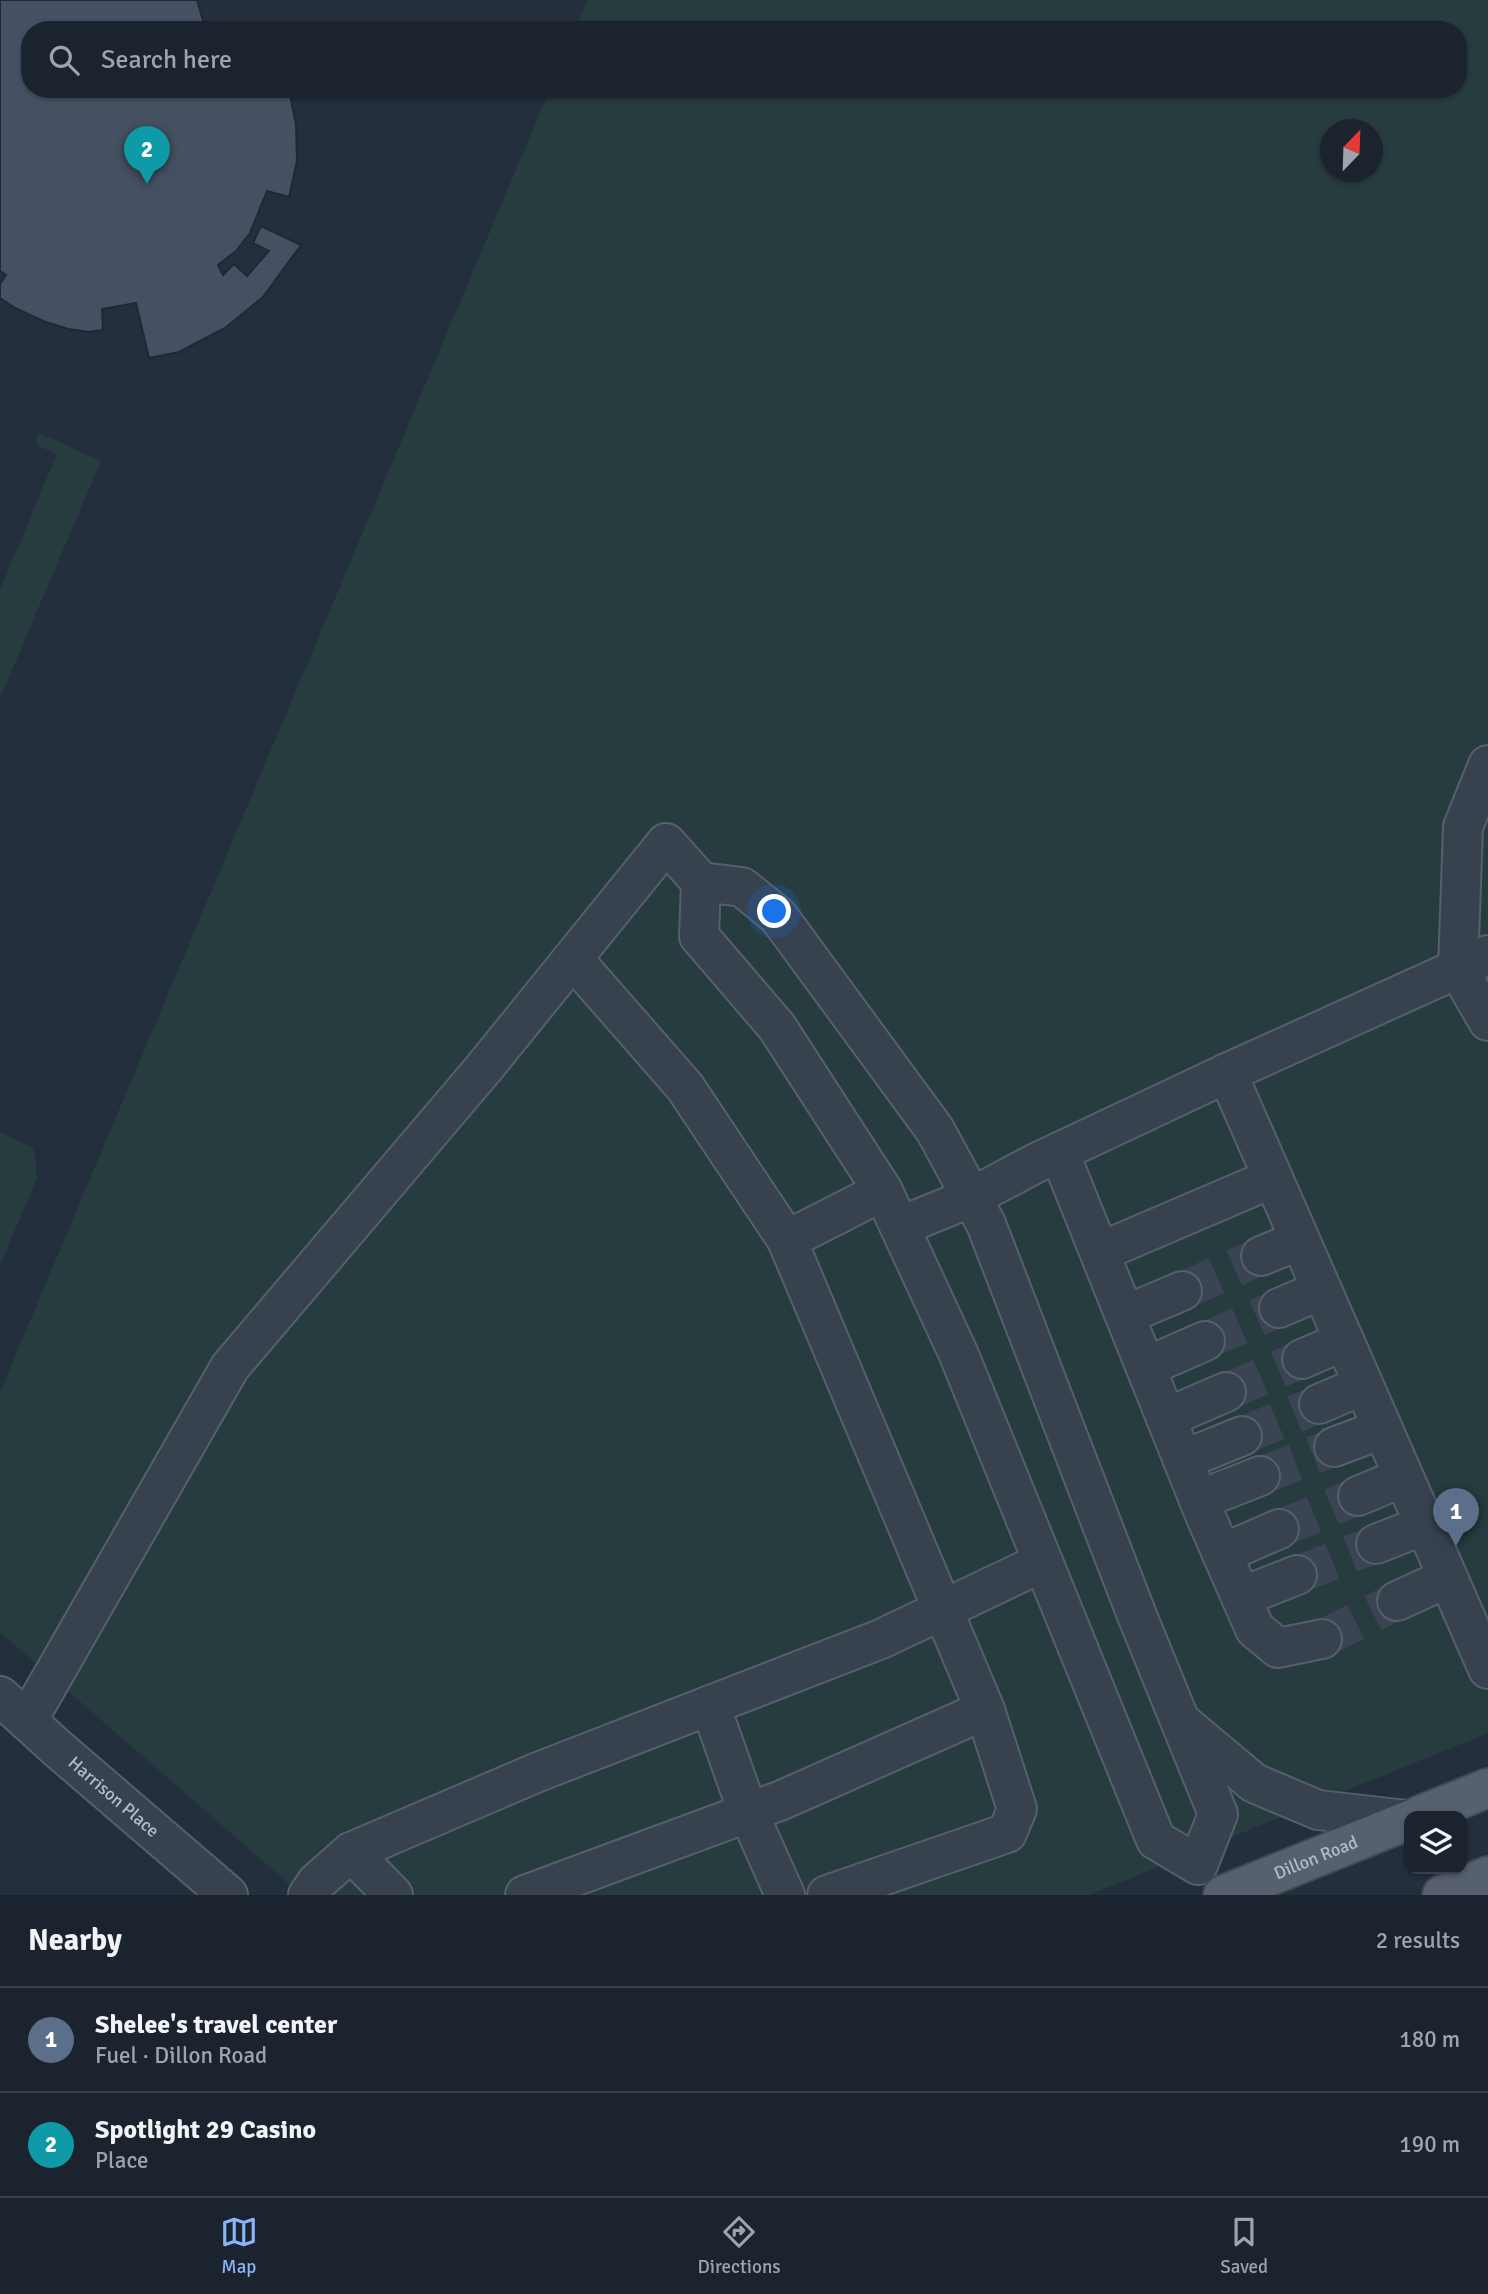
<!DOCTYPE html>
<meta charset="utf-8">
<style>
:root{--surface:#1b232e;--page:#282f3a;--text:#f1f3f6;--muted:#a0a4aa;--line:#39404a;--accent:#8ab4f8}
body{margin:0;font-family:Signika,sans-serif;background:var(--page);color:var(--text)}
.controls{position:absolute;right:21px;bottom:21px;display:grid;overflow:hidden;border-radius:14px;box-shadow:0 2px 5px #0004}
.controls button{width:63px;height:63px;display:grid;place-items:center;padding:0;border:0;border-bottom:2px solid var(--line);background:var(--surface);color:var(--text);font:35px sans-serif}
.compass{position:absolute;left:1320px;top:119px;width:63px;height:63px;border-radius:50%;background:var(--surface);box-shadow:0 2px 5px #0004;rotate:23deg}
.you{position:absolute;left:775px;top:912px;width:24px;height:24px;margin:-18px;border:5px solid #fff;border-radius:50%;background:#1a73e8;box-shadow:0 0 0 10px #1a73e833}
.badge{display:grid;place-items:center;width:46px;height:46px;border-radius:50%;background:var(--accent);color:#fff;font-size:23px;font-weight:700}
.pin{position:absolute;translate:-50% -58px;filter:drop-shadow(0 2px 4px #0008)}
.pin::after{content:'';position:absolute;top:37px;width:24px;height:21px;background:inherit;clip-path:polygon(0 0,100% 0,50% 100%)}
.list{margin:0;padding:0;list-style:none}
h2{display:flex;justify-content:space-between;align-items:center;height:91px;margin:0;padding:0 28px;font-size:30px}
h2 small{font-size:23px;font-weight:400;color:var(--muted)}
.list li{display:grid;grid-template-columns:46px 1fr auto;gap:21px;align-items:center;box-sizing:border-box;height:105px;padding:0 28px;border-top:2px solid var(--line)}
.list b{display:block;font-size:26px;white-space:nowrap}
.list p{margin:0;font-size:23px;white-space:nowrap;color:var(--muted)}
.list em{font-size:23px;font-style:normal;color:var(--muted)}
.icon{flex:none;width:38px;height:38px;fill:none;stroke:currentColor;stroke-width:2;stroke-linecap:round;stroke-linejoin:round}
.map{position:relative;flex:none;width:1488px;height:1895px;overflow:hidden}
.search{position:absolute;background:var(--surface);box-shadow:0 2px 5px #0004;left:21px;right:21px;top:21px;height:77px;display:flex;align-items:center;gap:18px;box-sizing:border-box;padding:0 24px;border-radius:28px;color:var(--muted);font-size:26px}
.sheet{height:301px;background:var(--surface)}
nav{display:flex;justify-content:space-around;align-items:center;box-sizing:border-box;height:98px;border-top:2px solid var(--line);background:var(--surface);font-size:19px;color:var(--muted)}
nav a{display:grid;justify-items:center;gap:4px}
nav .on{color:var(--accent)}
.map>svg:first-child{display:block}
.green{fill:#263c3f;fill-rule:evenodd}
.building{fill:#455162;stroke:#1f2835;stroke-width:2}
.lines{fill:none;stroke-linecap:round;stroke-linejoin:round}
.minor-tunnel{stroke:#3a4453;stroke-width:38;stroke-dasharray:38 19;stroke-linecap:butt}
.minor-casing{stroke:#565f6c;stroke-width:42}
.major-casing{stroke:#414a57;stroke-width:42}
.minor{stroke:#38414e;stroke-width:38}
.major{stroke:#56606e;stroke-width:38}
.labels{text-anchor:middle;stroke-width:7;stroke-linejoin:round;paint-order:stroke}
.street-label{font-size:18px;fill:#b4bcc9;stroke:#1d2633}
</style>
<div class="map">
<svg width="1488" height="1895" viewBox="0 0 1488 1895">
<rect width="100%" height="100%" fill="#242f3e"/>
<!-- green -->
<g class="green">
<path d="M588 0H1488V1733L1089 1895H302L0 1632V1392L550 89H1458V30H575ZM1330 130H1372V172H1330Z"/>
<polygon points="41,434 101,461 0,698 0,590 57,454 37,445 37,436"/>
<polygon points="0,1132 32,1147 35,1156 37,1178 0,1265"/>
</g>
<!-- building -->
<polygon class="building" points="0,0 197,0 203,20 218,30 30,30 30,89 289,89 296,125 297,161 289,197 267,191 250,233 236,251 218,265 223,275 234,264 247,276 269,251 253,243 261,226 301,245 263,297 225,328 179,352 149,358 136,303 102,309 103,330 89,332 68,329 43,321 15,308 0,298 0,284 6,275 0,271"/>
<g class="lines">
<!-- minor-tunnel -->
<g class="minor-tunnel">
<polyline points="1182,1291 1261,1256"/>
<polyline points="1205,1341 1279,1308"/>
<polyline points="1226,1392 1302,1359"/>
<polyline points="1242,1436 1319,1404"/>
<polyline points="1260,1476 1334,1447"/>
<polyline points="1279,1529 1358,1496"/>
<polyline points="1297,1575 1376,1544"/>
<polyline points="1322,1639 1397,1601"/>
</g>
<!-- minor casing -->
<g class="minor-casing">
<g id="minor">
<polyline points="1488,765 1463,827 1458,969 1488,1021"/>
<polyline points="1227,1073 1488,955"/>
<polyline points="1059,1152 1205,1515 1255,1629 1278,1648 1322,1639"/>
<polyline points="901,1226 972,1197 1036,1163 1227,1073 1488,1669"/>
<polyline points="787,1240 883,1191"/>
<polyline points="1100,1252 1273,1178"/>
<polyline points="1261,1256 1300,1240"/>
<polyline points="1279,1308 1321,1290"/>
<polyline points="1125,1315 1182,1291"/>
<polyline points="1302,1359 1344,1341"/>
<polyline points="1146,1367 1205,1341"/>
<polyline points="1319,1404 1363,1385"/>
<polyline points="1166,1418 1226,1392"/>
<polyline points="1334,1447 1382,1429"/>
<polyline points="1183,1460 1242,1436"/>
<polyline points="1358,1496 1403,1477"/>
<polyline points="1199,1500 1260,1476"/>
<polyline points="1376,1544 1424,1525"/>
<polyline points="1222,1554 1279,1529"/>
<polyline points="1241,1597 1297,1575"/>
<polyline points="1397,1601 1447,1578"/>
<path id="s1" d="M0 1696 57 1748 228 1895"/>
<polyline points="710,1705 748,1812 785,1895"/>
<polyline points="27,1721 230,1367 484,1068 666,843 701,882 742,887 778,916 935,1130 986,1224 1136,1613 1218,1814 1198,1865 1156,1840 959,1355 883,1191 777,1027 699,936 701,882"/>
<polyline points="1185,1725 1254,1783 1318,1810 1407,1820"/>
<polyline points="351,1852 393,1895"/>
<polyline points="308,1895 317,1882 351,1852 538,1772 881,1639 1043,1562"/>
<polyline points="525,1895 782,1800 985,1710 787,1240 685,1087 573,959"/>
<polyline points="827,1895 1007,1833 1017,1809 985,1710"/>
</g>
</g>
<!-- major casing -->
<g class="major-casing">
<g id="major">
<polyline points="1418,1816 1488,1788"/>
<path id="s2" d="M1223 1895 1409 1820"/>
<polyline points="1442,1895 1488,1876"/>
</g>
</g>
<!-- minor -->
<use href="#minor" class="minor"/>
<!-- major -->
<use href="#major" class="major"/>
</g>
<g class="labels">
<!-- street labels -->
<g class="street-label">
<text dy="6" stroke="none"><textPath href="#s1" startOffset="152">Harrison Place</textPath></text>
<text dy="6" stroke="none"><textPath href="#s2" startOffset="100">Dillon Road</textPath></text>
</g>
</g>
</svg>
<div class="controls">
<button><svg class="icon" aria-label="layers" viewBox="0 0 24 24"><path d="M12 4l9 5-9 5-9-5zM3 14l9 5 9-5"/></svg></button>
</div>
<svg class="compass" viewBox="-18 -18 36 36"><path d="M0-13l5 13h-10z" fill="#e53935"/><path d="M0 13l5-13h-10z" fill="#a0a4aa"/></svg>
<div class="you"></div>
<div class="pin badge" style="left:1456px;top:1546px;background:#5c6f8a">1</div>
<div class="pin badge" style="left:147px;top:184px;background:#0f9aa8">2</div>
<div class="search"><svg class="icon" aria-label="search" viewBox="0 0 24 24"><circle cx="10" cy="10" r="6"/><path d="M15 15l6 6"/></svg>Search here</div>
</div>
<section class="sheet">
<h2>Nearby<small>2 results</small></h2>
<ul class="list">
<li><span class="badge" style="background:#5c6f8a">1</span><div><b>Shelee's travel center</b><p>Fuel · Dillon Road</p></div><em>180 m</em></li>
<li><span class="badge" style="background:#0f9aa8">2</span><div><b>Spotlight 29 Casino</b><p>Place</p></div><em>190 m</em></li>
</ul>
</section>
<nav>
<a class="on"><svg class="icon" aria-label="map" viewBox="0 0 24 24"><path d="M3 6l6-2 6 2 6-2v14l-6 2-6-2-6 2zM9 4v14M15 6v14"/></svg>Map</a>
<a><svg class="icon" aria-label="directions" viewBox="0 0 24 24"><path d="M12 3l9 9-9 9-9-9zM9 14v-3h6M13 9l2 2-2 2"/></svg>Directions</a>
<a><svg class="icon" aria-label="saved" viewBox="0 0 24 24"><path d="M7 4h10v16l-5-4-5 4z"/></svg>Saved</a>
</nav>
